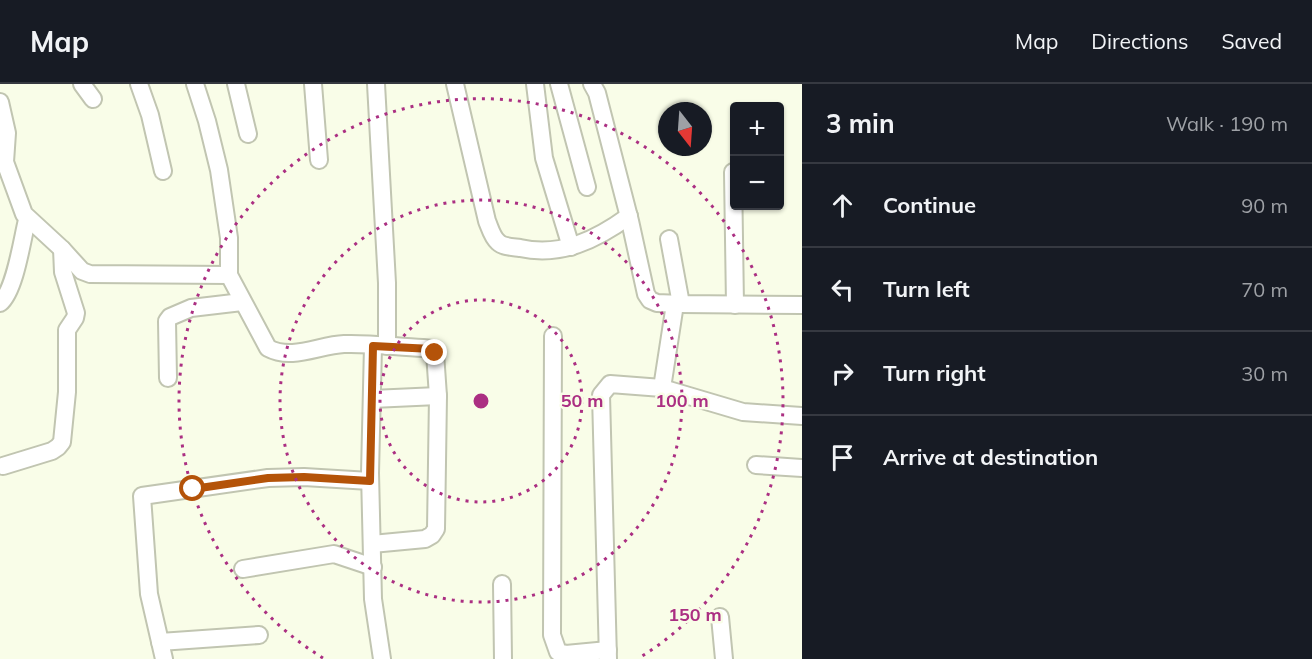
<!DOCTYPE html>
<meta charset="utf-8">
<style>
:root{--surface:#171b24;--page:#242831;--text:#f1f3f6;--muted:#9ea1a6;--line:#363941}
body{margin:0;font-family:Mulish,sans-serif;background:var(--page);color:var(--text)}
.controls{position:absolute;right:18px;top:18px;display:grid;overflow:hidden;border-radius:6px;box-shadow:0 2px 4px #0004}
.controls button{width:54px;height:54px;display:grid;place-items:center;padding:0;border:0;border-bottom:2px solid var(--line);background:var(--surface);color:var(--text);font:30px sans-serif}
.compass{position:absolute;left:658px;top:18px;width:54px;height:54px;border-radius:50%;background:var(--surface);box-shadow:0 2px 4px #0004;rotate:163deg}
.stop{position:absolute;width:18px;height:18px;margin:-14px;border:4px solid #b45309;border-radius:50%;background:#fff}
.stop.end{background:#b45309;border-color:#fff;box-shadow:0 2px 6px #0008}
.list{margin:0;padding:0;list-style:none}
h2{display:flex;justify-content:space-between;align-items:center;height:78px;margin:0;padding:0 24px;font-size:26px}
h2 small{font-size:20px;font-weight:400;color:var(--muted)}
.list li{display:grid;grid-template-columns:39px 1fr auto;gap:18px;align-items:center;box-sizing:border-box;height:84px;padding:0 24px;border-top:2px solid var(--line)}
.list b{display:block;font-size:22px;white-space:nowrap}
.list em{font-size:20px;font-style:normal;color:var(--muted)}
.icon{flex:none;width:33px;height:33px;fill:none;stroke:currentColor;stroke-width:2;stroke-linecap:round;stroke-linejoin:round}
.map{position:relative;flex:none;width:802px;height:575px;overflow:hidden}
header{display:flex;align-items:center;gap:36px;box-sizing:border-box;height:84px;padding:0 30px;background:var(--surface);border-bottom:2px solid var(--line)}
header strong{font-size:28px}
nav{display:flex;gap:33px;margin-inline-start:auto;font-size:21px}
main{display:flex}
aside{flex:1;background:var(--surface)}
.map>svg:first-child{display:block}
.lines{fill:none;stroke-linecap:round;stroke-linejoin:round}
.minor-casing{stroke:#c1c5b1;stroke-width:20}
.minor{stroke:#fff;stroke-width:16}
.route{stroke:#b45309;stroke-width:8}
.ring{fill:none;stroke:#ab2f82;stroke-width:3;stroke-dasharray:3 6}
.centre{fill:#ab2f82;stroke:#f9fde8;stroke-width:3}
.ring-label{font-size:18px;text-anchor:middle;font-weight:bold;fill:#ab2f82;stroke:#f9fde8;stroke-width:5;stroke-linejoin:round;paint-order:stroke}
</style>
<header>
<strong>Map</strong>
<nav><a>Map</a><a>Directions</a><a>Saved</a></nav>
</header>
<main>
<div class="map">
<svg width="802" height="575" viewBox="0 0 802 575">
<rect width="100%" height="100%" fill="#f9fde8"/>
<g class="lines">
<!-- minor casing -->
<g class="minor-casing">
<g id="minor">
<polyline points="82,0 93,15"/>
<polyline points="139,0 150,31 163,87"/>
<path d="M195 0 207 37 219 86 229 154V191L268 264C292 277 319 261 344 260 370 259 397 263 423 264L432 265 435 269 438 312 436 445 432 451 425 455 372 460"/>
<polyline points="236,0 248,50"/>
<polyline points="313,0 319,76"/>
<polyline points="376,0 387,199 387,262"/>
<path d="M455 0 487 137C490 144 492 153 498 158 503 163 513 163 520 164 561 173 596 156 629 132"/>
<polyline points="535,0 544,74 571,163"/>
<polyline points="559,0 587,103"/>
<polyline points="592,0 597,9 630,137 646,210 650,216 657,219 681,220 802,221"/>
<polyline points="0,18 7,49 5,78 24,130 62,165 82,187 90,190 229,191"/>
<polyline points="733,88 735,221"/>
<polyline points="669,155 681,220"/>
<path d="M0 219C15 207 22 156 27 136"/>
<polyline points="675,220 662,304 743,328 802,332"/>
<polyline points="553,252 552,551 558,568 566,570 608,566"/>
<polyline points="373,262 370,389 373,515 382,575"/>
<polyline points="168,294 167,237 170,233 191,224 242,218"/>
<polyline points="372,315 438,312"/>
<polyline points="756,381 802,384"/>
<polyline points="3,382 52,367 58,363 62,358 67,308 67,246 75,234 76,229 63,188 62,165"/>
<polyline points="243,485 334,470 373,483"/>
<polyline points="502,500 503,575"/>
<polyline points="720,533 724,575"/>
<polyline points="160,558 259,551"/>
<polyline points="164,575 149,510 142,412 268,394 304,393 370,397"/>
<polyline points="608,575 601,311 610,300 662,304"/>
</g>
</g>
<!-- minor -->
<use href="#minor" class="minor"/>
</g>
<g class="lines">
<!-- route -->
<polyline class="route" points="193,405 268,394 304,393 370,397 373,262 432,265 435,269"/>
</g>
<!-- distance rings -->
<g class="ring">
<circle cx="481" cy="317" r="101"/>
<circle cx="481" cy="317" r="201"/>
<path d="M323 574A302 302 0 1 1 639 574"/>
</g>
<circle cx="481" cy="317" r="9" class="centre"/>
<g class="ring-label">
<text x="582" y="323">50 m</text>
<text x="682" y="323">100 m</text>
<text x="695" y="537">150 m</text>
</g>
</svg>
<div class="controls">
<button>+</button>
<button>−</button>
</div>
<svg class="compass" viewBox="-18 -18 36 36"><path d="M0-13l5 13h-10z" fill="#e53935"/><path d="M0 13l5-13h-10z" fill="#9ea1a6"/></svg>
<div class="stop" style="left:193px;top:405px"></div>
<div class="stop end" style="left:435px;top:269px"></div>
</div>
<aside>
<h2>3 min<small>Walk · 190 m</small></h2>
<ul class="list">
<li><svg class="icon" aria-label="ahead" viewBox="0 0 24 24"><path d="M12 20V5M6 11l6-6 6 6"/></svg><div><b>Continue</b></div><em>90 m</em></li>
<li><svg class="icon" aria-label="left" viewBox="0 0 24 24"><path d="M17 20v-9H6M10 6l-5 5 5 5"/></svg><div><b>Turn left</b></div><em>70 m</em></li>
<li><svg class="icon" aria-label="right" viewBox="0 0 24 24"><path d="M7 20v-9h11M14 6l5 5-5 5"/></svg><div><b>Turn right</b></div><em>30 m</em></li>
<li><svg class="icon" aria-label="arrive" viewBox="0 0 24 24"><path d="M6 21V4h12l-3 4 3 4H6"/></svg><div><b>Arrive at destination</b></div></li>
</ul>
</aside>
</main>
